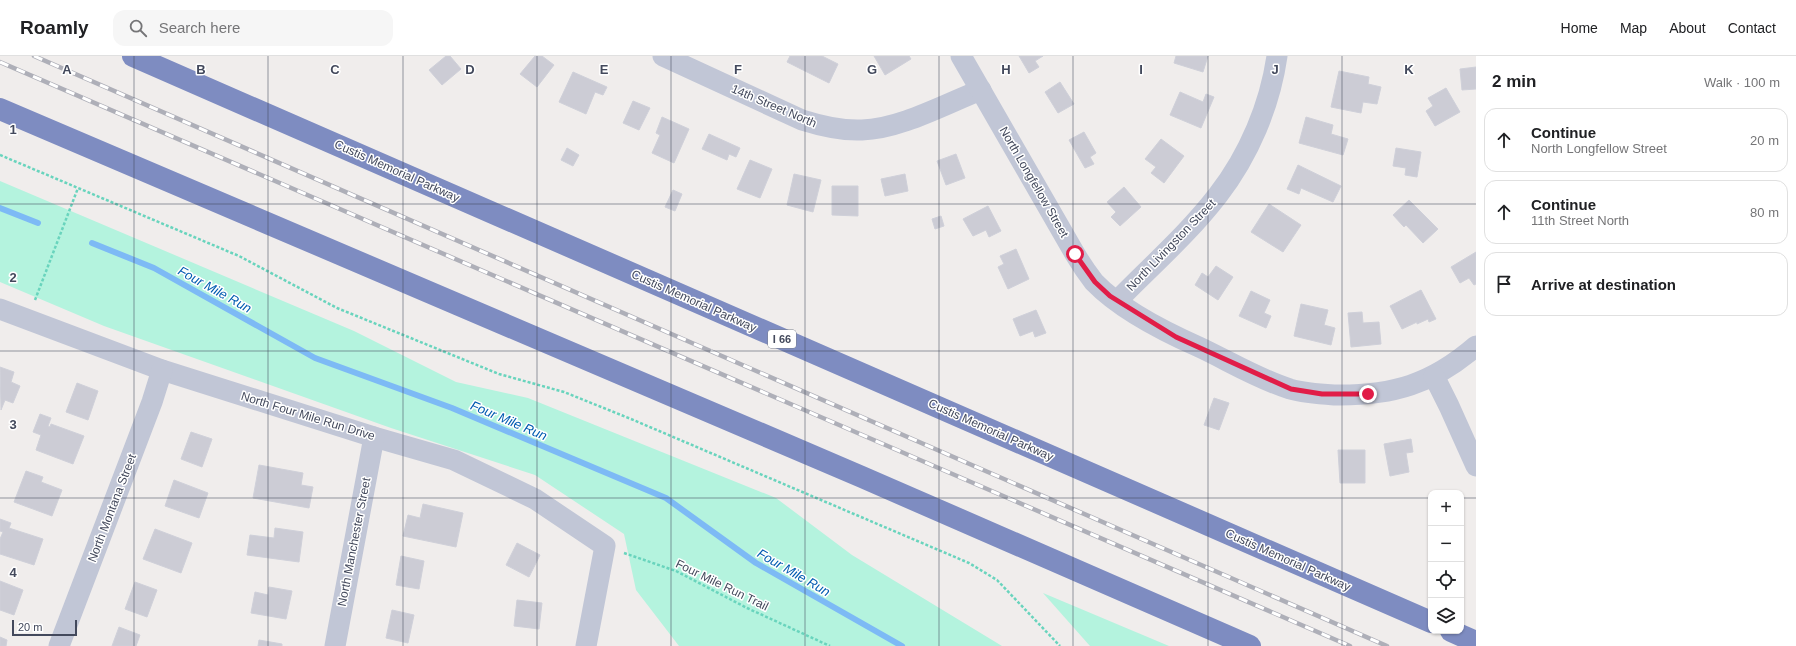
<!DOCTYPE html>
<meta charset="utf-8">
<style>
:root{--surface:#fff;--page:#f6f6f6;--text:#202124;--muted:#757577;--line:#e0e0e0}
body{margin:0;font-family:Helvetica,sans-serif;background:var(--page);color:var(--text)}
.controls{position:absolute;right:12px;bottom:12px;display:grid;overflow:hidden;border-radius:8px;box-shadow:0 1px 3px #0004}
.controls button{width:36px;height:36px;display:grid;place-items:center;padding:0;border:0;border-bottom:1px solid var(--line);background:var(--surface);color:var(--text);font:20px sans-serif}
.scale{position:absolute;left:12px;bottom:10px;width:65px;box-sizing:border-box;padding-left:4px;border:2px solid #43495c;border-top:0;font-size:11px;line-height:14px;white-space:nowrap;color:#43495c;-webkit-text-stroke:3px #fff;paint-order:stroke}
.stop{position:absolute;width:12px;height:12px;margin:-9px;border:3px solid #e11d48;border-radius:50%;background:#fff}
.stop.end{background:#e11d48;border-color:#fff;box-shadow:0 1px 4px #0008}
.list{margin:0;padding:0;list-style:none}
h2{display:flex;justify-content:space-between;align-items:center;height:52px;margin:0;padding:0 16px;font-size:17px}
h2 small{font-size:13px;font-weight:400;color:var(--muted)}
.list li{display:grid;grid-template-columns:26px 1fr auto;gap:12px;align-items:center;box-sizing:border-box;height:64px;margin:0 8px 8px;padding:0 8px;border:1px solid var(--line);border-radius:12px}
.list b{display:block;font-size:15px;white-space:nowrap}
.list p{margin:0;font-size:13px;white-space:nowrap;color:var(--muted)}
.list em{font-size:13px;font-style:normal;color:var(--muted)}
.icon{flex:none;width:22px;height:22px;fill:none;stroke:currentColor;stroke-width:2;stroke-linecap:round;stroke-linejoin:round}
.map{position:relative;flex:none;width:1476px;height:590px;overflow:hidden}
header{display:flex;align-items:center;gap:24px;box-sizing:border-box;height:56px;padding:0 20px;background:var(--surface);border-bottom:1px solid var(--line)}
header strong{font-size:19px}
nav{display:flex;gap:22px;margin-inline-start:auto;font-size:14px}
.search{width:280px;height:36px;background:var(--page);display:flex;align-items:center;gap:10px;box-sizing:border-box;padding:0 14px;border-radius:12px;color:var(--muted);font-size:15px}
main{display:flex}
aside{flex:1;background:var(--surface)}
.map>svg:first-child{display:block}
.green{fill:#b4f3de}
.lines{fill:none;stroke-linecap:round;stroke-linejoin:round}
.stream{stroke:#7dbaf5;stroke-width:6}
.building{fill:#ccccd5;stroke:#cfd0d9}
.path{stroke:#69d4bd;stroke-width:2.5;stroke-dasharray:3 2;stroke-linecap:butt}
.minor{stroke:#c1c6d6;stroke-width:21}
.motorway{stroke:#7e8cc1;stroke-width:22}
.rail-casing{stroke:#aeafb8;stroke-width:4.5}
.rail{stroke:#fff;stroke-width:3;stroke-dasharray:9;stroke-linecap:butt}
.route{stroke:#e11d48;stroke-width:5}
.grid{fill:none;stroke:#43495c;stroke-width:1;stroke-opacity:0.55}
.labels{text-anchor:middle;stroke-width:3;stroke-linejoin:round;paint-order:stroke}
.shield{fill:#fff;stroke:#7b808d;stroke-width:1}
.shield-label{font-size:11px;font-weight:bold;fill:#43495c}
.street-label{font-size:12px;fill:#43495c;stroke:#fff}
.water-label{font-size:13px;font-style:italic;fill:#005bb1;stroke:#fff}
.grid-label{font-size:13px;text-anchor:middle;font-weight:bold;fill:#43495c;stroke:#fff;stroke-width:3;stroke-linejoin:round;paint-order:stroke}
</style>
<header>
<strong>Roamly</strong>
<div class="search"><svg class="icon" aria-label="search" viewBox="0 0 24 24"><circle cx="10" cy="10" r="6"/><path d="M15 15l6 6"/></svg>Search here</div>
<nav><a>Home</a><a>Map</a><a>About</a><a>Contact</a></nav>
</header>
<main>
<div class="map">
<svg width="1476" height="590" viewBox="0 0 1476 590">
<rect width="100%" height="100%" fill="#f0edec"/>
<!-- green -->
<g class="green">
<polygon points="0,125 354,275 456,326 528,342 776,442 852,499 1002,590 679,590 636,534 624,478 535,419 391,372 104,270 0,226"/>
<polygon points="1043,537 1169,590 1090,590"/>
</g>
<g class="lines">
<!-- stream -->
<g class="stream">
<polyline points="0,152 38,167"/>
<polyline points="92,187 154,212 315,302 452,352 666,442 756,507 902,590"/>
</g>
</g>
<!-- building -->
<g class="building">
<polygon points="446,0 450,0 461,13 442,29 429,14"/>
<polygon points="535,0 542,0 554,9 537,31 520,18"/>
<polygon points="790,0 822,0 838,8 829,27 787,6"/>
<polygon points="874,0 909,0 911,3 885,19"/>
<polygon points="1019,0 1043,0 1035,5 1039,11 1029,17"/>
<polygon points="1176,0 1208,0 1203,16 1174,7"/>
<polygon points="1476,11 1476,33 1462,34 1460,13"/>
<polygon points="1339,15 1369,21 1368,28 1381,31 1377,48 1363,46 1361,57 1331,51"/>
<polygon points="573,16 607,31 603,39 595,36 586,58 559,46"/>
<polygon points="1060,26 1074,48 1058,57 1045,36"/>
<polygon points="1446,32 1460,56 1435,70 1426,55 1433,50 1428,42"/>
<polygon points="1180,36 1203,46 1206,38 1214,41 1201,72 1170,59"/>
<polygon points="633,45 650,52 639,74 623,67"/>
<polygon points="662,61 689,73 674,107 652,97 660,79 656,77"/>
<polygon points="1306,61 1333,69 1331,78 1348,83 1343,99 1299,87"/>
<polygon points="1084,76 1096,97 1090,101 1094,108 1085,112 1069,84"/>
<polygon points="709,78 740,92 736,101 729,98 727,104 702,93"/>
<polygon points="1161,83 1184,100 1164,127 1151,117 1156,111 1145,103"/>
<polygon points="567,92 579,99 573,110 561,104"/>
<polygon points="1396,92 1421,96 1417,121 1405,119 1406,112 1393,110"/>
<polygon points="956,98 965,122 946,129 937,105"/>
<polygon points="750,104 772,113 760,142 737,133"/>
<polygon points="1298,109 1341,130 1333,146 1301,132 1299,138 1287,133"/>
<polygon points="794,118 821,124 813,156 787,149"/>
<polygon points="905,118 908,135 885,140 881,123"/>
<polygon points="832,130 858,130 858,160 832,159"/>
<polygon points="1124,131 1141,151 1120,170 1111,161 1116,156 1107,146"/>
<polygon points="673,134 682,138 675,155 665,151"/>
<polygon points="1409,144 1438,173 1423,187 1406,169 1404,171 1393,159"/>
<polygon points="1269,148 1301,169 1283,196 1251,176"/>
<polygon points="988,150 1001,175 989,181 986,174 973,180 963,163"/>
<polygon points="941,160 944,170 935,173 932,163"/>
<polygon points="1016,193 1029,223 1008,233 998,211 1004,208 1000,200"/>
<polygon points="1476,196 1476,228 1474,229 1469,222 1460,227 1451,211"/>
<polygon points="1216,210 1233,221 1218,244 1195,229 1202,217 1208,221"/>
<polygon points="1421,234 1436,263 1429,266 1428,263 1417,268 1417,266 1402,273 1390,250"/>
<polygon points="1251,235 1270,244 1264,257 1271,260 1266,272 1239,260"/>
<polygon points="1301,248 1328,254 1324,269 1335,272 1331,289 1294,280"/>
<polygon points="1036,254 1046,277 1035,281 1033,275 1020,280 1013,263"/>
<polygon points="1362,256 1363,267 1379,266 1381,288 1351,291 1348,257"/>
<polygon points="0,311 14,316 11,326 20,330 13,347 5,344 1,354"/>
<polygon points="77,327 98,335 88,364 66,356"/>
<polygon points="1214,342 1229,347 1219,374 1204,369"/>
<polygon points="40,358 51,362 48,370 50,371 51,368 84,380 73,408 36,394 41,379 33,376"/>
<polygon points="191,376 212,383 202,411 181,403"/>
<polygon points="1411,383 1413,396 1406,397 1409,416 1390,420 1384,388"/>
<polygon points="1338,394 1365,394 1365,427 1340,427"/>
<polygon points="259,409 303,417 301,429 313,431 309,452 253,442"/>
<polygon points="26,415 43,421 41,426 62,434 52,460 14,446"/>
<polygon points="174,424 208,437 199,462 165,450"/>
<polygon points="423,448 463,457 456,491 403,480 408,459 420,462"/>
<polygon points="0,463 11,467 9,472 43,483 34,509 0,498 0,483 3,476 0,475"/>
<polygon points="275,472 303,476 299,506 247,499 250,479 274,482"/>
<polygon points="155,473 192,487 181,517 143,503"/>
<polygon points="517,487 540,499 529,521 506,509"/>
<polygon points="401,500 424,505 419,533 396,529"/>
<polygon points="0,525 23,534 14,559 0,554"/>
<polygon points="135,526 157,534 147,561 125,553"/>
<polygon points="269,531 292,535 286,563 251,557 255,536 268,539"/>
<polygon points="517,544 542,547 539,573 514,570"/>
<polygon points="392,554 414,559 408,587 386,582"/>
<polygon points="119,571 140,579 136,590 112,590"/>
<polygon points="0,581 7,584 6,590 0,590"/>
<polygon points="259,584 282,588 282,590 258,590"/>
</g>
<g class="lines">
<!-- path -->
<g class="path">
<polyline points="0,99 239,200 337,252 499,318 564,336 631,363 969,507 997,524 1060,590"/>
<polyline points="35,244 78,132"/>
<polyline points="624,497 676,515 747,552 830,590"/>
</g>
<!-- minor -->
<g class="minor">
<path d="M663 0 802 64C821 70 841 75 862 74 900 73 945 48 981 34"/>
<path d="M961 0 1075 198C1081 208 1087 217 1094 226 1120 253 1165 276 1199 291 1229 305 1258 323 1290 333 1304 337 1319 338 1334 339 1393 340 1432 328 1476 290"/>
<path d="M1117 245C1151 210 1188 178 1218 139 1249 99 1270 49 1277 0"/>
<polyline points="0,253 162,314 374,381 454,404 535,443 605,490 586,590"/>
<polyline points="1434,320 1449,350 1476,410"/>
<polyline points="59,590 152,346 162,314"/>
<polyline points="335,590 374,381"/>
</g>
<!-- motorway -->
<g class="motorway">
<polyline points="133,0 1431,566"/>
<polyline points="0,53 862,421 1250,590"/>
<polyline points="1451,575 1476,586"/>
</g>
<!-- rail casing -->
<g class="rail-casing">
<g id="rail">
<polyline points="34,0 1387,590"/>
<polyline points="0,6 1350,590"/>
</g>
</g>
<!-- rail -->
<use href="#rail" class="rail"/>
</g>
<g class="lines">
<!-- route -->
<polyline class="route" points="1075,198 1095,226 1110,240 1176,281 1291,333 1322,338 1368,338"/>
</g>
<!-- grid -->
<path class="grid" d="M134 0V590M268 0V590M403 0V590M537 0V590M671 0V590M805 0V590M939 0V590M1073 0V590M1208 0V590M1342 0V590M0 148H1476M0 295H1476M0 442H1431M1461 442H1476"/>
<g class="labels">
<!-- shield labels -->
<rect class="shield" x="768" y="274" width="28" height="18" rx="3"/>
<g class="shield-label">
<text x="782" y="287">I 66</text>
</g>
<!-- street labels -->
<g class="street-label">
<text transform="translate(774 50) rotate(23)" y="4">14th Street North</text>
<text transform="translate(397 115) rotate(24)" y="4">Custis Memorial Parkway</text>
<text transform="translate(1034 126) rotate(60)" y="4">North Longfellow Street</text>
<text transform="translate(1171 189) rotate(-46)" y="4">North Livingston Street</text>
<text transform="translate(694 245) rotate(24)" y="4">Custis Memorial Parkway</text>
<text transform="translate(308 360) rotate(17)" y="4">North Four Mile Run Drive</text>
<text transform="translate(991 374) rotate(24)" y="4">Custis Memorial Parkway</text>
<text transform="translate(112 452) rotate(-69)" y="4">North Montana Street</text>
<text transform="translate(354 486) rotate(-79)" y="4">North Manchester Street</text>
<text transform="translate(1288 504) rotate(24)" y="4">Custis Memorial Parkway</text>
<text transform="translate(722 529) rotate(26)" y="4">Four Mile Run Trail</text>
</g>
<!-- water labels -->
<g class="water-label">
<text transform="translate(215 233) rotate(29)" y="5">Four Mile Run</text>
<text transform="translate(509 364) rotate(23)" y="5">Four Mile Run</text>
<text transform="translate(794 516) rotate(30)" y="5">Four Mile Run</text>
</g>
</g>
<g class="grid-label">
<text x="67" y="18">A</text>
<text x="201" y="18">B</text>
<text x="335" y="18">C</text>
<text x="470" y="18">D</text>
<text x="604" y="18">E</text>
<text x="738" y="18">F</text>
<text x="872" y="18">G</text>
<text x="1006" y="18">H</text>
<text x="1141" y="18">I</text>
<text x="1275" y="18">J</text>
<text x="1409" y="18">K</text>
<text x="13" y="78">1</text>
<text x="13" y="226">2</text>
<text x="13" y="373">3</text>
<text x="13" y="521">4</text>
</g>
</svg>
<div class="controls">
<button>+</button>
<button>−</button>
<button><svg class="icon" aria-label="locate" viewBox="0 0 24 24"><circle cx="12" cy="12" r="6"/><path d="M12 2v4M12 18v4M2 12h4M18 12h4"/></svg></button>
<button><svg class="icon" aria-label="layers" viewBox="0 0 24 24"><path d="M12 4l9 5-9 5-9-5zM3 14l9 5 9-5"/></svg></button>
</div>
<div class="scale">20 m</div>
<div class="stop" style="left:1075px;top:198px"></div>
<div class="stop end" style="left:1368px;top:338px"></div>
</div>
<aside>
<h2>2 min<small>Walk · 100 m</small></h2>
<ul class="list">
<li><svg class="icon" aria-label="ahead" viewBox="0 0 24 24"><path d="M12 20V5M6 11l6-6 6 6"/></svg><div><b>Continue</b><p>North Longfellow Street</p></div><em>20 m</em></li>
<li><svg class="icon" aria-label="ahead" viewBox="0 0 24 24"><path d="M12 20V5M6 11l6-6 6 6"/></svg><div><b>Continue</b><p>11th Street North</p></div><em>80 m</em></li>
<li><svg class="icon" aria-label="arrive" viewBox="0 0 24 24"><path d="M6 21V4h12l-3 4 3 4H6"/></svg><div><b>Arrive at destination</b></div></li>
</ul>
</aside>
</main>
